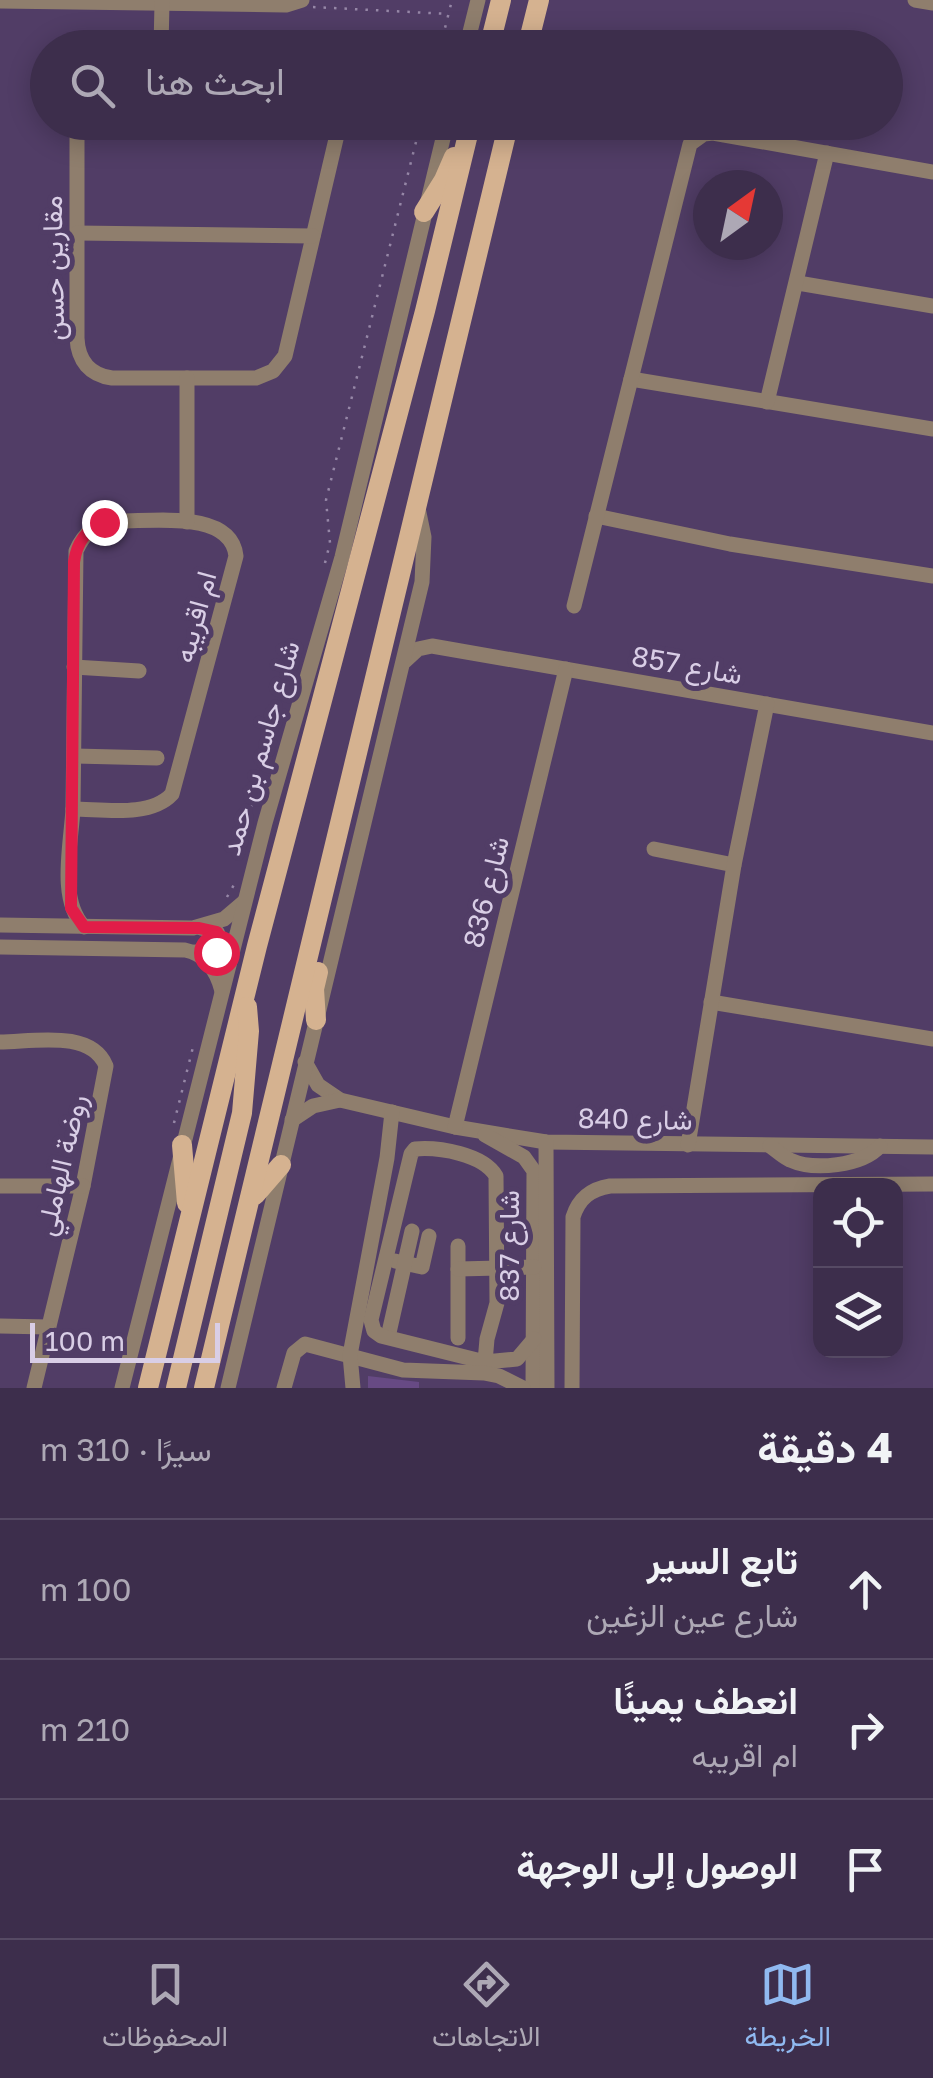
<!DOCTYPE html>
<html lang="ar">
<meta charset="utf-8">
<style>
:root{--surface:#3d2e4c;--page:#443653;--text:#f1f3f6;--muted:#ada8b5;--line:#564a64;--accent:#90b9f0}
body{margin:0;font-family:"Golos Text",Vazirmatn,sans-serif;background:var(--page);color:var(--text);direction:rtl}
.controls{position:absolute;right:30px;bottom:30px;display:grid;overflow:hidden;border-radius:20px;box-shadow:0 5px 25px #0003}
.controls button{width:90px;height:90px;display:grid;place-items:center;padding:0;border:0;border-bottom:2px solid var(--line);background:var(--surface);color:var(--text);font:50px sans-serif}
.compass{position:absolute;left:693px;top:170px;width:90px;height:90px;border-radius:50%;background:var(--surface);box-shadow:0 5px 25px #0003;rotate:33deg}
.scale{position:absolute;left:30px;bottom:25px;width:190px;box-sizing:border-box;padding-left:10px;border:5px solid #d9cee6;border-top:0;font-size:28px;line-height:35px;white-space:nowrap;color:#d9cee6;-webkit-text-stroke:8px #513d66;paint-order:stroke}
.stop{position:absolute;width:30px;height:30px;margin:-22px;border:8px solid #e11d48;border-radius:50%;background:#fff}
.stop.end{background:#e11d48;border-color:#fff;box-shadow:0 2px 10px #0008}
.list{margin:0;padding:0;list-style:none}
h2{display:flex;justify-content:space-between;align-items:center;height:130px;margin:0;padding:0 40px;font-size:42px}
h2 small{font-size:32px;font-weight:400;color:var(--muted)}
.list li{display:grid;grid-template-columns:65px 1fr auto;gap:30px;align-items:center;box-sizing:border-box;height:140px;padding:0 40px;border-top:2px solid var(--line)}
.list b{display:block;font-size:38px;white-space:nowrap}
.list p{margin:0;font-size:32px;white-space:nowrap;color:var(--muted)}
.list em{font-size:32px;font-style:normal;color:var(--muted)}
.icon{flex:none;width:55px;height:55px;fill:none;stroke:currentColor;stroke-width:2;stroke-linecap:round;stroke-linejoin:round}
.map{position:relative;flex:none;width:933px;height:1388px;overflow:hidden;direction:ltr}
.search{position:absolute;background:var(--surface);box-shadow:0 5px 25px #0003;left:30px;right:30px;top:30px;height:110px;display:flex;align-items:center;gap:25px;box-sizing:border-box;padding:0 35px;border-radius:55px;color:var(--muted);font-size:38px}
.sheet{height:550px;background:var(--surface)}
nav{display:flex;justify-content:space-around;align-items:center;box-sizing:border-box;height:140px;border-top:2px solid var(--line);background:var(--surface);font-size:28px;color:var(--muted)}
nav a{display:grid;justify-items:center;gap:5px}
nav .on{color:var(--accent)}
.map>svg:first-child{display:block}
.building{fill:#674a84}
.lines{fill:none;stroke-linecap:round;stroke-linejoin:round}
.path{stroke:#9687a7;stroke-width:2.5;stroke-dasharray:2.5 8;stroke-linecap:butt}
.minor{stroke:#8f7e6d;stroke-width:15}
.major{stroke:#d5b290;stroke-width:20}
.route{stroke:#e11d48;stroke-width:12}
.labels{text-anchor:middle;stroke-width:10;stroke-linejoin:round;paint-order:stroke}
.street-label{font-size:28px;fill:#d9cee6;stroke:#513d66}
</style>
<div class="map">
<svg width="933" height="1388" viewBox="0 0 933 1388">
<rect width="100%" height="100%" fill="#513d66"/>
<!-- building -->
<polygon class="building" points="368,1376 419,1382 419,1388 368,1388"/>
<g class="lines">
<!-- path -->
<g class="path">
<polyline points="313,7 449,14"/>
<polyline points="440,48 452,0"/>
<polyline points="325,563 330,543 326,500 421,122"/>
<path d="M251 817C251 780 270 745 282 710"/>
<polyline points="227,897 235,883"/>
<polyline points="174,1123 194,1043"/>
</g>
<!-- minor -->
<g class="minor">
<polyline points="915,0 933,3"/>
<polyline points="0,1 286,5 302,0"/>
<polyline points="161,48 162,3"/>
<polyline points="466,48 478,0"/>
<path d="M77 122V338C78 361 90 375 112 378H256L273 371 285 356 340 122"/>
<polyline points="77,233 313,236"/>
<polyline points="798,283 933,306"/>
<polyline points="631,379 933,429"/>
<polyline points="767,402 827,153"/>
<polyline points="596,516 730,544 933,576"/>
<path d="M115 521C151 522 231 509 236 556L172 794C150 818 102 809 73 809L76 551C84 533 95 524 115 521Z"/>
<polyline points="187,522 187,378"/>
<polyline points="574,606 690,144 704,134 713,133 933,172"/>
<polyline points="405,661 418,649 432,646 933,733"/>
<polyline points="74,667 139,671"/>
<polyline points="75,756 157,758"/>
<path d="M73 809C71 845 58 899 84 927"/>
<polyline points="654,849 734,865"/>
<polyline points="0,925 193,928 224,919 244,902"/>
<path d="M0 947 185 950C206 954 217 972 222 991"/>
<polyline points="195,952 216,952 222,944 217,932 201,928"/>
<polyline points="711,1002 933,1039"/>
<path d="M0 1042C32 1042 91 1029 106 1066L83 1186 34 1388"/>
<polyline points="305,1062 318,1085 340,1100 455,1127 546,1142 933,1147"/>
<polyline points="292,1120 313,1106 340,1100"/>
<polyline points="455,1127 566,669"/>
<polyline points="485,1135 524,1157 534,1171 533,1388"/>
<polyline points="546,1142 547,1388"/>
<polyline points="688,1145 734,865 767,704"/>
<path d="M770 1146C777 1151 783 1157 790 1160 814 1171 862 1166 880 1146"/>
<polyline points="0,1186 83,1186"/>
<polyline points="458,1246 458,1338"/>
<polyline points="395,1261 422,1267 429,1236"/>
<polyline points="458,1269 534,1267"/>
<polyline points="0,1326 48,1327"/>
<polyline points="388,1337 412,1231"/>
<path d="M485 1362 487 1339 497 1303 496 1176C483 1154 439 1147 415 1149L411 1154 371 1320 374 1331 381 1336 485 1362 517 1359 534 1339"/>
<polyline points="122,1388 265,823 342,557 447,122"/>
<polyline points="228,1388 422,582 424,537 418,508"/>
<polyline points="284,1388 294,1353 305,1344 403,1370 484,1373 499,1376 523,1388"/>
<polyline points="353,1388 350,1355 387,1158 392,1112"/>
<path d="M572 1388 573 1217C579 1198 591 1189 610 1186L933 1184"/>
</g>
<!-- major -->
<g class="major">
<polyline points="489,48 501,0"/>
<polyline points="527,48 539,0"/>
<polyline points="424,212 444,180 454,157"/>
<polyline points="316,1020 314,989 318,972"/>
<polyline points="182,1145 187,1203"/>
<polyline points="255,1195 281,1165"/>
<polyline points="148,1388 257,946 425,311 471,122"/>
<polyline points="176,1388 242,1113 249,1031 247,1007"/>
<polyline points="204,1388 509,122"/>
</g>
</g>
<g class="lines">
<!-- route -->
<path class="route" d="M104 522C86 530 77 542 74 562L71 908 84 927 199 928 217 932 222 940 216 952"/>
</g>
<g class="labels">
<!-- street labels -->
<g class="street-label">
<text transform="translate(53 268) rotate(-91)" y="10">مقارين حسن</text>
<text transform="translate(195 617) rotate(-75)" y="10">ام اقريبه</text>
<text transform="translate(687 665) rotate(10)" y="10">شارع 857</text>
<text transform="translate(260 748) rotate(-74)" y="10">شارع جاسم بن حمد</text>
<text transform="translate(486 892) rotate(-76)" y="10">شارع 836</text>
<text transform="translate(635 1119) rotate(1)" y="10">شارع 840</text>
<text transform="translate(61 1165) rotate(-77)" y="10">روضة الهاملي</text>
<text transform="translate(509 1246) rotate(-90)" y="10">شارع 837</text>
</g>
</g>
</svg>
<div class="controls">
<button><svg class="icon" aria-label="locate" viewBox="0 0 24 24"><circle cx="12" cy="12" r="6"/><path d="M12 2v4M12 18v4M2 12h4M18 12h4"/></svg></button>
<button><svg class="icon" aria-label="layers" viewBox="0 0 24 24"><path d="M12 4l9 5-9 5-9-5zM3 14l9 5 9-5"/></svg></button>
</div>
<svg class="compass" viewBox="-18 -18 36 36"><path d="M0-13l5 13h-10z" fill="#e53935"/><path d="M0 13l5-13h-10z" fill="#ada8b5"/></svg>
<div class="scale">100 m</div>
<div class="stop" style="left:216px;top:952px"></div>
<div class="stop end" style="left:104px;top:522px"></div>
<div class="search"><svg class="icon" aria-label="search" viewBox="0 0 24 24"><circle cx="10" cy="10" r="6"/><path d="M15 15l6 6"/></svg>ابحث هنا</div>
</div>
<section class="sheet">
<h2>4 دقيقة<small>سيرًا · 310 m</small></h2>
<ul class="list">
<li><svg class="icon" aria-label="ahead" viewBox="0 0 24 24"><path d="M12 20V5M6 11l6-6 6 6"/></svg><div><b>تابع السير</b><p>شارع عين الزغين</p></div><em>100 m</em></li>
<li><svg class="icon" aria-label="right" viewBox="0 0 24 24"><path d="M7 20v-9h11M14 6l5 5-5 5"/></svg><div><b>انعطف يمينًا</b><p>ام اقريبه</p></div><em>210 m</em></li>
<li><svg class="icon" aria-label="arrive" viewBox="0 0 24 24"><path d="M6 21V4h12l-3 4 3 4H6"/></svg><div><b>الوصول إلى الوجهة</b></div></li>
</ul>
</section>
<nav>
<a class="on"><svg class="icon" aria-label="map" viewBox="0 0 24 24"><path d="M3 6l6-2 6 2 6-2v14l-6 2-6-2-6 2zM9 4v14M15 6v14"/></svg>الخريطة</a>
<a><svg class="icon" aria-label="directions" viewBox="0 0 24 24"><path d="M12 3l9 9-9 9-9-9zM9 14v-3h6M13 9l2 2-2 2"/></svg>الاتجاهات</a>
<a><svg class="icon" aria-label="saved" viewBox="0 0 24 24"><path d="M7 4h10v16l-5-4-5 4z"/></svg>المحفوظات</a>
</nav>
